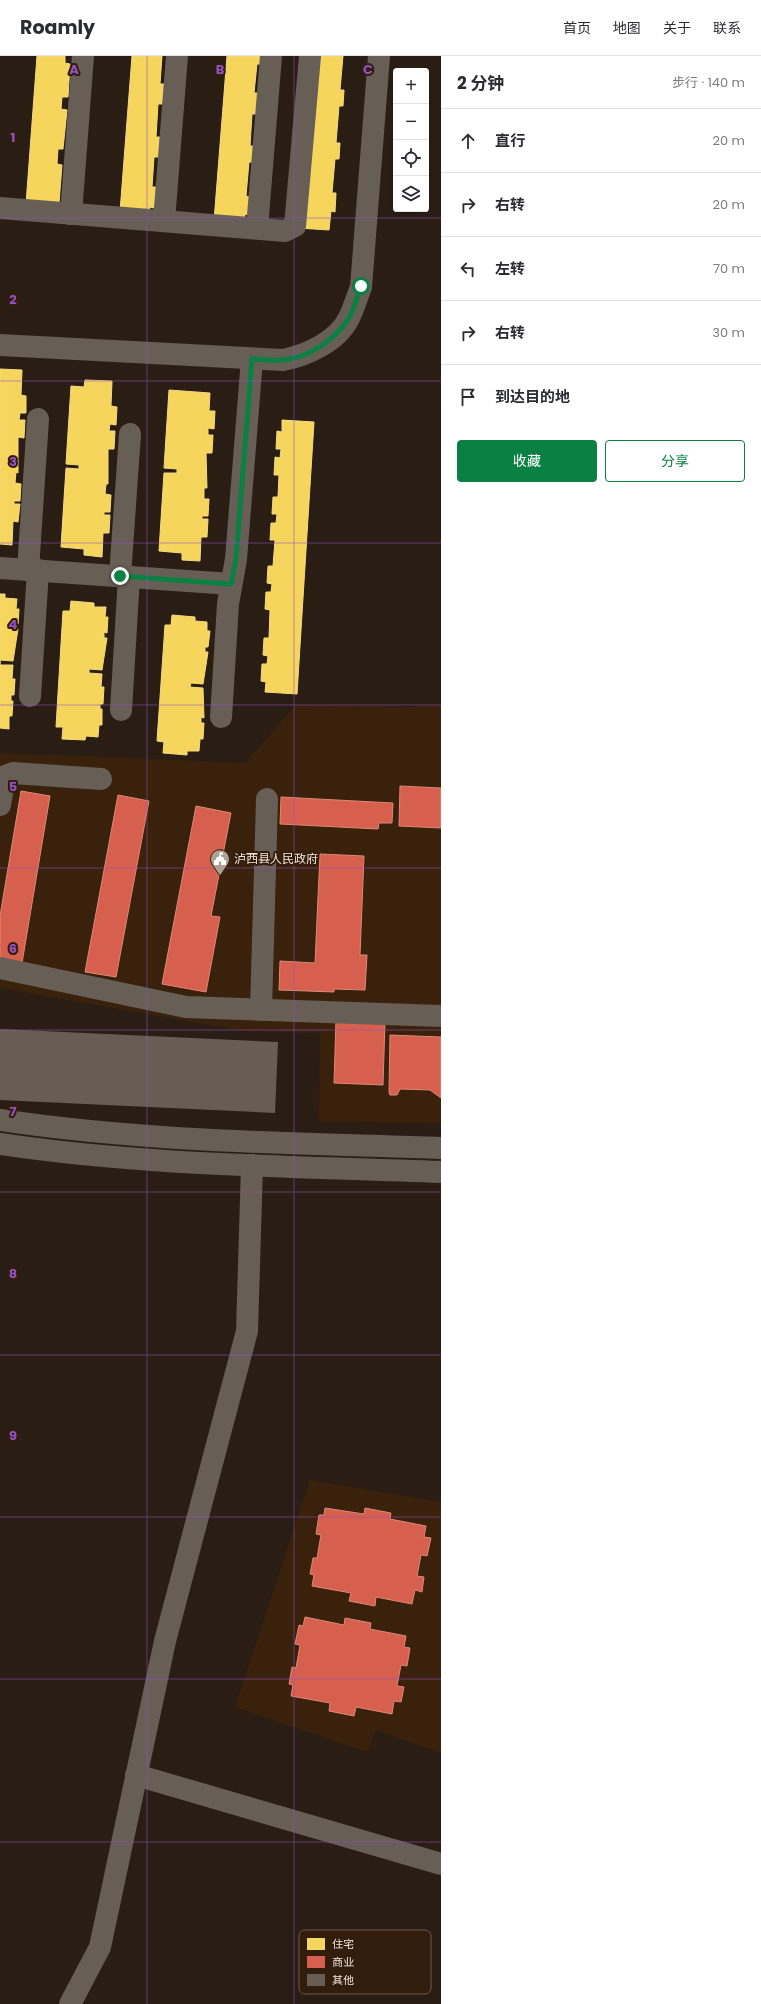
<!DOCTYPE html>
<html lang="zh">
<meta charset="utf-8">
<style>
:root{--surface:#fff;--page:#f2f2f3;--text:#2b2b33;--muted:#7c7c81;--line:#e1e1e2;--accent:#0b8043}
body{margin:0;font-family:Poppins,"Noto Sans SC",sans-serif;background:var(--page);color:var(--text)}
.controls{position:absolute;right:12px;top:12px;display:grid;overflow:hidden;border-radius:4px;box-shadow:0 1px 3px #0004}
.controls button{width:36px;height:36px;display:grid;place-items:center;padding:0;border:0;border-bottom:1px solid var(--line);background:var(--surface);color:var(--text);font:20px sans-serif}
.stop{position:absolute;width:12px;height:12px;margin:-9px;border:3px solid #0b8043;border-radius:50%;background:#fff}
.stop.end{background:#0b8043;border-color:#fff;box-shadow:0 1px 4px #0008}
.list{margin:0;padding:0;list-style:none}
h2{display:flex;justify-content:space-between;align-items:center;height:52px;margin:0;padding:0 16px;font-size:17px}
h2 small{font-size:13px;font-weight:400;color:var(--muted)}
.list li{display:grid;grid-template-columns:26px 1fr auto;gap:12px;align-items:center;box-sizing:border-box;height:64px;padding:0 16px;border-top:1px solid var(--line)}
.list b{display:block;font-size:15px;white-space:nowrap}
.list em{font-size:13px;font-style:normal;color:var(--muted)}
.actions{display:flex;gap:8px;padding:12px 16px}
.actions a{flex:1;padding:9px 0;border:1px solid var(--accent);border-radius:4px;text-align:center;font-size:14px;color:var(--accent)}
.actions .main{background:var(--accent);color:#fff}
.icon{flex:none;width:22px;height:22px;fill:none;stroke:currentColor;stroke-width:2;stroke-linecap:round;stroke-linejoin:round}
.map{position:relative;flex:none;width:441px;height:1948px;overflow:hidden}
header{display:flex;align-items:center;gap:24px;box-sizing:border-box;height:56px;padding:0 20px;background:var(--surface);border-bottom:1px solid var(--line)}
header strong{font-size:19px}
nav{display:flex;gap:22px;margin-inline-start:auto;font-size:14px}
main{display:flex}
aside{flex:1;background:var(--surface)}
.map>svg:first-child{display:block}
.built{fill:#3a210c}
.homes{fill:#f6d55c;stroke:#f5da82}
.shops{fill:#d6604d;stroke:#df8878}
.building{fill:#675d54}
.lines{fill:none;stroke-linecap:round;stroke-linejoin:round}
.minor{stroke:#675e56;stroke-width:22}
.route{stroke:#0b8043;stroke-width:5}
.grid{fill:none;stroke:#9351c5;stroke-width:1;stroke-opacity:0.55}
.labels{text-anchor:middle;stroke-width:4;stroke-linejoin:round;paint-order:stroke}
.poi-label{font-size:12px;fill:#f4e6db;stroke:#321d0c;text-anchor:start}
.key{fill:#321d0c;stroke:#6c594a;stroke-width:1}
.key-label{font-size:11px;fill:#f4e6db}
.grid-label{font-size:13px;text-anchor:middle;font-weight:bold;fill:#9351c5;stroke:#321d0c;stroke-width:4;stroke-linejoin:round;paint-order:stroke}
</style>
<header>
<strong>Roamly</strong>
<nav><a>首页</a><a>地图</a><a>关于</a><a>联系</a></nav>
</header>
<main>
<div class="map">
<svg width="441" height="1948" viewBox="0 0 441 1948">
<rect width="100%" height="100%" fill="#2a1e14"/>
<!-- built -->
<g class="built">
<polygon points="297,648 408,651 441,649 441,1067 319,1065 320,977 244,975 0,932 0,697 245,707"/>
<polygon points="310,1424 441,1446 441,1697 376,1674 367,1696 235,1651"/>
</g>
<!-- homes -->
<g class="homes">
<polygon points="37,0 65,0 65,7 70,8 68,41 62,41 61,53 67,54 63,93 58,93 57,108 62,109 59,147 26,148"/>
<polygon points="132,0 162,0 160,28 164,28 162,48 158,48 156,81 160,81 158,101 154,101 152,131 156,131 154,152 150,151 149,158 120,156"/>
<polygon points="227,0 261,0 261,8 257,8 254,37 258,37 257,58 252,58 250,90 254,90 253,106 249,106 246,140 250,141 249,159 245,158 244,168 214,165"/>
<polygon points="312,0 343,0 340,34 344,34 343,50 339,50 336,87 340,87 339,103 335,103 332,137 336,137 335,156 331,155 329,174 298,172"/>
<polygon points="0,313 22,314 21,339 26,340 26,357 20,357 19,364 25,364 24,382 18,381 18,417 16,416 15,427 21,428 20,445 14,445 14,448 20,448 18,466 13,465 12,489 0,488"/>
<polygon points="85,324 112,325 111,350 117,351 116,369 110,368 109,375 115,375 114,393 108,393 108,428 106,428 105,438 111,439 110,456 104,456 104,459 110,459 109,477 103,477 102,501 84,499 84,493 61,491 66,412 79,413 79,409 66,408 71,330 84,331"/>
<polygon points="169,334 210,337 209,355 215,355 214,373 208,372 208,379 213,379 212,397 206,397 207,432 204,432 204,443 209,443 208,460 202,460 202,463 208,463 207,481 201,481 200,505 182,504 182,497 159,495 164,417 177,417 177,413 164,412"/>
<polygon points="282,364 314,366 297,638 265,636 266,626 261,625 262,608 267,608 268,600 263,599 264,582 269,582 270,554 265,553 266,536 271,536 272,528 267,527 268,510 273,510 275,484 270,484 271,467 276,467 277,458 272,458 273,441 278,441 279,419 274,419 275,401 280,402 281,393 276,393 277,375 282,376"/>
<polygon points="0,538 5,538 5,542 17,543 16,553 19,553 18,568 15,568 15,573 18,573 13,605 0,604 0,609 13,609 12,623 15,623 14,639 11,639 11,645 13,645 12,660 9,660 9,673 0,672"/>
<polygon points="71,545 94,547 94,551 106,551 105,561 108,561 107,577 104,576 104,582 107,582 102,614 89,613 89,617 102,618 101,631 104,631 103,648 100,648 100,653 102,653 102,669 99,669 98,681 86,680 85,684 62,683 63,671 56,671 63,555 70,555"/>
<polygon points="172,559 195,561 195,565 207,566 207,575 210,575 208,591 205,591 205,596 208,596 203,628 191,627 190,631 203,632 204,662 201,661 201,667 204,667 203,683 200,683 199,695 187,695 187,699 163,697 164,686 157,685 165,569 171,569"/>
</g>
<!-- shops -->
<g class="shops">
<polygon points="400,730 441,732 441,772 399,770"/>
<polygon points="21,735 50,740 22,907 0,904 0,860"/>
<polygon points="118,739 149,745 116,921 85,916"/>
<polygon points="281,741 393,747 392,767 379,767 378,773 280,768"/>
<polygon points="196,750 231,757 211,860 220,861 206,936 162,928"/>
<polygon points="320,798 364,800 360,899 367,899 365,934 334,933 334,936 279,934 280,905 315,907"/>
<polygon points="336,964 385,966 383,1029 334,1027"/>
<polygon points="390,979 441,981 441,1042 430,1034 400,1033 397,1039 390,1039 389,1036"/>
<polygon points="325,1452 364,1458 365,1452 391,1457 390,1463 426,1470 424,1481 431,1482 427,1500 421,1499 417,1520 424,1521 422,1536 415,1534 412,1548 376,1541 375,1550 349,1545 351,1537 312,1530 314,1519 310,1518 313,1502 317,1502 321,1479 316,1478 319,1459 324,1459"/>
<polygon points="305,1561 344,1569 345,1562 371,1567 370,1573 406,1580 404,1591 410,1592 407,1610 401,1609 397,1630 404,1631 401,1646 394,1645 392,1658 356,1651 354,1660 329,1655 330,1647 291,1640 293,1629 289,1628 292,1611 296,1612 300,1589 295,1588 299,1569 303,1570"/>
</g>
<!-- building -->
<polygon class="building" points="0,973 278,986 275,1057 0,1044"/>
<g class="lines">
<!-- minor -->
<g class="minor">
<polyline points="0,152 285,175 295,170 310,0"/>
<polyline points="71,158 83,0"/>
<polyline points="164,165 177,0"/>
<polyline points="257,172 271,0"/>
<path d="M0 289 283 304C307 299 337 286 349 262 354 252 357 241 361 231L379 0"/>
<polyline points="0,512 231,528"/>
<polyline points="28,514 38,363"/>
<polyline points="120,520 130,378"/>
<polyline points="30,640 38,514"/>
<polyline points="121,654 129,521"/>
<polyline points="221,661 228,548 236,503 252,303"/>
<polyline points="0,749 5,720 13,717 101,723"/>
<polyline points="0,912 186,951 441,960"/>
<polyline points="261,954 267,743"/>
<path d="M0 1064C146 1086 294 1087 441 1092"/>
<path d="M0 1088C146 1110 294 1110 441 1116"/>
<polyline points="136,1719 441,1808"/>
<polyline points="70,1948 100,1891 165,1585 247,1275 252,1109"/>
</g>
</g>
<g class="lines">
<!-- route -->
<path class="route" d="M120 520 231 528 236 503 252 303C262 303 273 305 283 304 308 302 333 285 347 265 354 255 357 241 361 230"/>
</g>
<!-- grid -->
<path class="grid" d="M147 0V1948M294 0V1948M0 162H441M0 325H441M0 487H441M0 649H441M0 812H441M0 974H441M0 1136H441M0 1299H441M0 1461H441M0 1623H441M0 1786H441"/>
<!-- icons -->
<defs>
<g id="civic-pin" transform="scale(1)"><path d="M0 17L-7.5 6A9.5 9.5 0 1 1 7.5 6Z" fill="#ada095" stroke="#321d0c"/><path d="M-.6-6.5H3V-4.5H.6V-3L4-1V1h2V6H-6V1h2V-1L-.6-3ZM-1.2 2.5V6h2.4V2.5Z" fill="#fff"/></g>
</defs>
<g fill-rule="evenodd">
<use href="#civic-pin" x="220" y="803"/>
</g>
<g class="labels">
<!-- poi labels -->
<g class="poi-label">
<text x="234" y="807">泸西县人民政府</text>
</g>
</g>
<!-- legend -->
<rect x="299" y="1874" width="132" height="64" rx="6" class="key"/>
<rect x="307" y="1882" width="18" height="12" fill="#f6d55c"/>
<rect x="307" y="1900" width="18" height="12" fill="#d6604d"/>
<rect x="307" y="1918" width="18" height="12" fill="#675d54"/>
<g class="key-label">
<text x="332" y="1892">住宅</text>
<text x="332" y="1910">商业</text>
<text x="332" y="1928">其他</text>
</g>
<g class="grid-label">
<text x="74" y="18">A</text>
<text x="220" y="18">B</text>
<text x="368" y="18">C</text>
<text x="13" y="86">1</text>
<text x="13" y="248">2</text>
<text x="13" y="410">3</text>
<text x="13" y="573">4</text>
<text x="13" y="735">5</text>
<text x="13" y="897">6</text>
<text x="13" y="1060">7</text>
<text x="13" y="1222">8</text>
<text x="13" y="1384">9</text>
</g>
</svg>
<div class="controls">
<button>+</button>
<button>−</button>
<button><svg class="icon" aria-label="locate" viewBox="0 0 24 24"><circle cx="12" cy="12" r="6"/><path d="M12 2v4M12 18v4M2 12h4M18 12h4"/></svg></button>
<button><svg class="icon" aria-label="layers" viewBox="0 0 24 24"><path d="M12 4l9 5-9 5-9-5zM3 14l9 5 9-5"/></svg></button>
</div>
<div class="stop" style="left:361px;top:230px"></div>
<div class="stop end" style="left:120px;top:520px"></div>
</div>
<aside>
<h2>2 分钟<small>步行 · 140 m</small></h2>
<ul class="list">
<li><svg class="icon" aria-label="ahead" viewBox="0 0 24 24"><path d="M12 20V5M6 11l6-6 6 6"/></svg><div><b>直行</b></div><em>20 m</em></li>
<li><svg class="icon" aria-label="right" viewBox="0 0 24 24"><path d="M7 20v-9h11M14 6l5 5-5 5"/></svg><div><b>右转</b></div><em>20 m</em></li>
<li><svg class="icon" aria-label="left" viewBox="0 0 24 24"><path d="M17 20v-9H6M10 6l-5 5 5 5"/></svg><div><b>左转</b></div><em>70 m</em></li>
<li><svg class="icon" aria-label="right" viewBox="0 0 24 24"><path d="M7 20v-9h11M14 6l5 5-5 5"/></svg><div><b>右转</b></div><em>30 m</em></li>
<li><svg class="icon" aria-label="arrive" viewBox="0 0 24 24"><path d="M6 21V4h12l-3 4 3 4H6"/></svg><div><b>到达目的地</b></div></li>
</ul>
<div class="actions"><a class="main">收藏</a><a>分享</a></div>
</aside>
</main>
